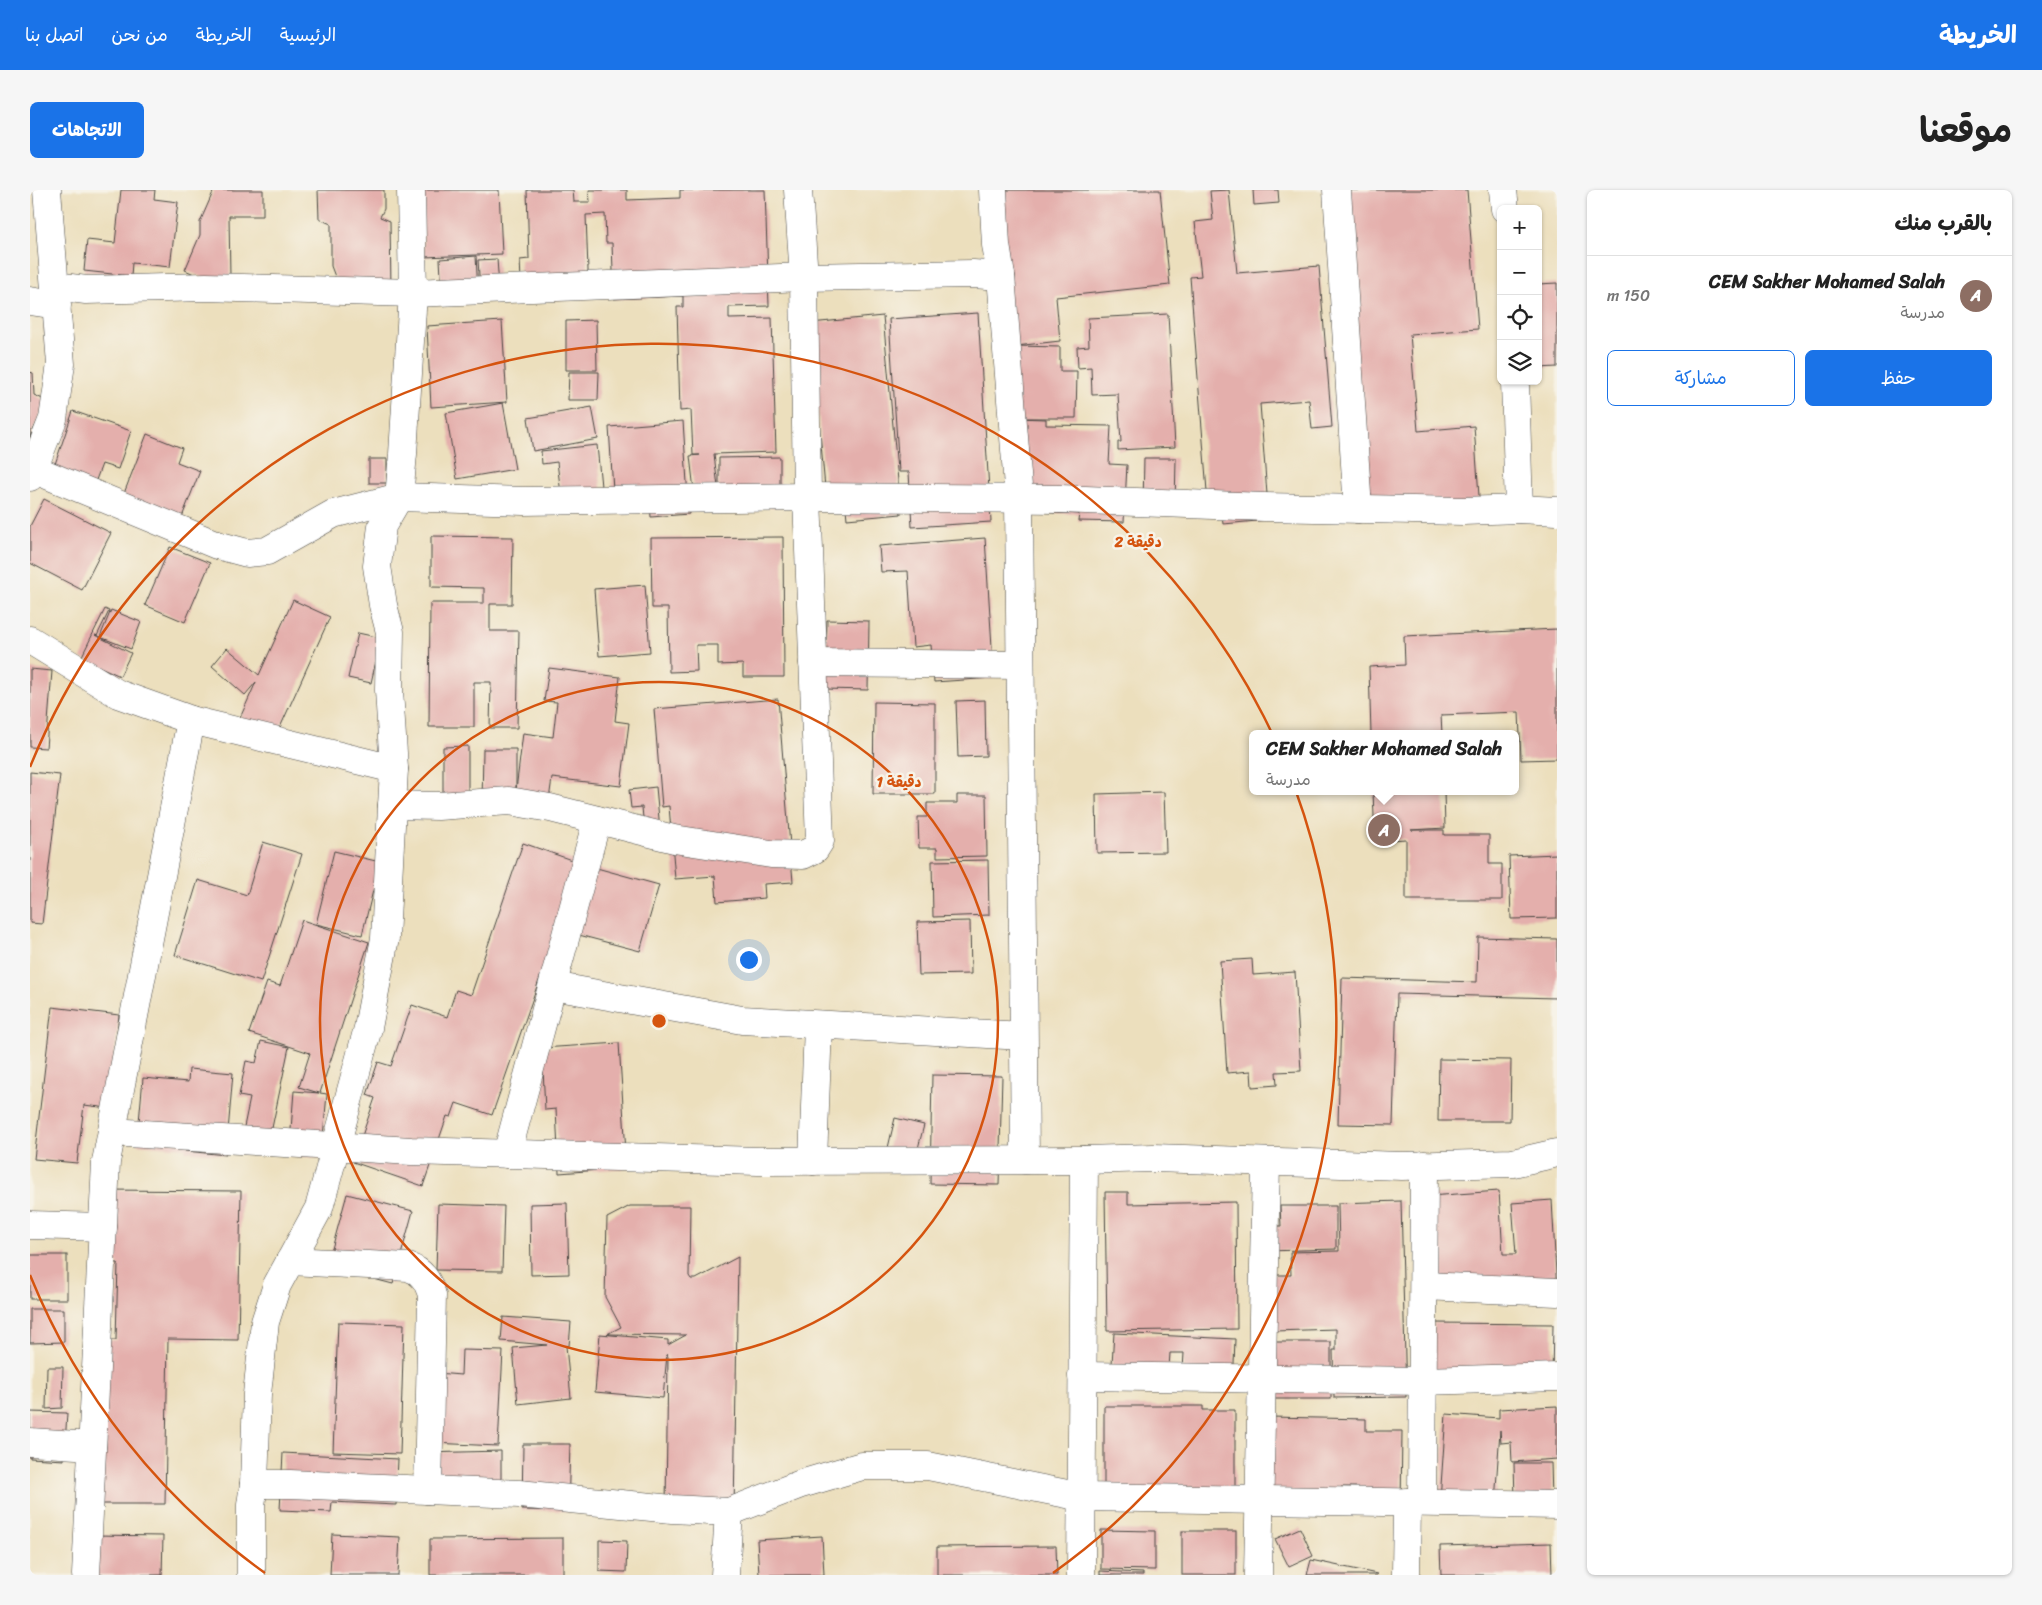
<!DOCTYPE html>
<html lang="ar">
<meta charset="utf-8">
<style>
:root{--surface:#fff;--page:#f6f6f6;--text:#222;--muted:#767676;--line:#e0e0e0;--accent:#1a73e8}
body{margin:0;font-family:Sriracha,"Playpen Sans Arabic",sans-serif;background:var(--page);color:var(--text);direction:rtl}
.controls{position:absolute;right:15px;top:15px;display:grid;overflow:hidden;border-radius:8px;box-shadow:0 1px 4px #0004}
.controls button{width:45px;height:45px;display:grid;place-items:center;padding:0;border:0;border-bottom:1px solid var(--line);background:var(--surface);color:var(--text);font:25px sans-serif}
.you{position:absolute;left:718px;top:769px;width:18px;height:18px;margin:-12px;border:4px solid #fff;border-radius:50%;background:#1a73e8;box-shadow:0 0 0 8px #1a73e833}
.badge{display:grid;place-items:center;width:32px;height:32px;border-radius:50%;background:var(--accent);color:#fff;font-size:16px;font-weight:700}
.pin{position:absolute;translate:-50% -50%;border:2px solid #fff;box-shadow:0 1px 5px #0006}
.popup{position:absolute;left:1219px;top:540px;width:270px;height:65px;box-sizing:border-box;display:grid;place-content:center;border-radius:8px;background:var(--surface);filter:drop-shadow(0 1px 4px #0005);font-size:16px;white-space:nowrap;color:var(--muted)}
.popup b{font-size:19px;color:var(--text)}
.popup::after{content:'';position:absolute;left:50%;top:100%;margin-left:-10px;border:10px solid transparent;border-top-color:var(--surface)}
.list{margin:0;padding:0;list-style:none}
h2{display:flex;justify-content:space-between;align-items:center;height:65px;margin:0;padding:0 20px;font-size:21px}
h2 small{font-size:16px;font-weight:400;color:var(--muted)}
.list li{display:grid;grid-template-columns:32px 1fr auto;gap:15px;align-items:center;box-sizing:border-box;height:80px;padding:0 20px;border-top:1px solid var(--line)}
.list b{display:block;font-size:19px;white-space:nowrap}
.list p{margin:0;font-size:16px;white-space:nowrap;color:var(--muted)}
.list em{font-size:16px;font-style:normal;color:var(--muted)}
.actions{display:flex;gap:10px;padding:15px 20px}
.actions a{flex:1;padding:11px 0;border:1px solid var(--accent);border-radius:8px;text-align:center;font-size:18px;color:var(--accent)}
.actions .main{background:var(--accent);color:#fff}
.icon{flex:none;width:28px;height:28px;fill:none;stroke:currentColor;stroke-width:2;stroke-linecap:round;stroke-linejoin:round}
.map{position:relative;flex:none;width:1527px;height:1385px;overflow:hidden;direction:ltr;border-radius:8px}
header{display:flex;align-items:center;gap:30px;box-sizing:border-box;height:70px;padding:0 25px;background:var(--accent);color:#fff}
header strong{font-size:24px}
nav{display:flex;gap:28px;margin-inline-start:auto;font-size:18px}
.intro{display:flex;align-items:center;justify-content:space-between;box-sizing:border-box;height:120px;padding:0 30px}
h1{margin:0;font-size:35px}
.button{padding:12px 22px;border-radius:8px;background:var(--accent);color:#fff;font-size:18px;font-weight:700}
main{display:flex;gap:30px;padding:0 30px}
aside{flex:1;background:var(--surface);border-radius:8px;box-shadow:0 1px 4px #0004}
.map>svg:first-child{display:block}
.building{fill:#e4afac}
.lines{fill:none;stroke-linecap:round;stroke-linejoin:round}
.minor-casing{stroke:#484641;stroke-width:29}
.minor{stroke:#fff;stroke-width:28}
.ring{fill:none;stroke:#d5540f;stroke-width:2.5}
.centre{fill:#d5540f;stroke:#f7f3e8;stroke-width:2.5}
.ring-label{font-size:15px;text-anchor:middle;font-weight:bold;fill:#d5540f;stroke:#f7f3e8;stroke-width:5;stroke-linejoin:round;paint-order:stroke}
</style>
<header>
<strong>الخريطة</strong>
<nav><a>الرئيسية</a><a>الخريطة</a><a>من نحن</a><a>اتصل بنا</a></nav>
</header>
<div class="intro"><h1>موقعنا</h1><a class="button">الاتجاهات</a></div>
<main>
<aside>
<h2>بالقرب منك<small></small></h2>
<ul class="list">
<li><span class="badge" style="background:#8d6e63">A</span><div><b>CEM Sakher Mohamed Salah</b><p>مدرسة</p></div><em>150 m</em></li>
</ul>
<div class="actions"><a class="main">حفظ</a><a>مشاركة</a></div>
</aside>
<div class="map">
<svg width="1527" height="1385" viewBox="0 0 1527 1385">
<rect width="100%" height="100%" fill="#f7f3e8"/>
<filter id="ink" filterUnits="userSpaceOnUse"><feTurbulence type="fractalNoise" baseFrequency=".02" numOctaves="2"/><feDisplacementMap in="SourceGraphic" scale="10" xChannelSelector="R" yChannelSelector="G"/><feConvolveMatrix kernelMatrix="1 2 1 2 8 2 1 2 1" color-interpolation-filters="sRGB"/></filter>
<filter id="wash" filterUnits="userSpaceOnUse"><feTurbulence type="fractalNoise" baseFrequency=".0096" numOctaves="4" result="noise"/><feDisplacementMap in="SourceGraphic" scale="20" xChannelSelector="R" yChannelSelector="G"/><feGaussianBlur stdDeviation="1.12" result="paint"/><feColorMatrix in="noise" values="0 0 0 0 0 0 0 0 0 0 0 0 0 0 0 0 0 1.4 0 .05"/><feComposite in="paint" operator="in"/></filter>
<g filter="url(#wash)">
<rect width="100%" height="100%" fill="#ecdfbd"/>
<g id="blocks">
<!-- building -->
<g class="building">
<polygon points="91,0 125,0 124,9 148,12 140,77 102,73 101,86 54,81 57,50 85,53"/>
<polygon points="184,0 233,0 233,26 199,26 200,86 183,92 155,80 170,45 170,32"/>
<polygon points="288,0 354,0 354,19 350,27 360,31 361,99 310,100 301,76 301,34 289,29"/>
<polygon points="391,0 469,0 472,64 394,67"/>
<polygon points="497,0 543,0 544,12 560,12 559,0 597,0 597,10 650,8 650,0 735,0 739,116 699,117 699,129 742,128 746,262 684,264 689,306 665,309 660,266 670,265 663,265 661,220 650,221 647,117 653,117 653,106 584,109 582,53 576,53 575,24 556,25 559,108 492,110 490,70 499,69"/>
<polygon points="962,0 1130,0 1140,95 1026,107 1030,151 986,156 1030,157 1030,181 1047,181 1046,228 988,228"/>
<polygon points="1199,0 1207,83 1289,76 1302,237 1282,239 1279,210 1230,214 1239,330 1193,334 1191,313 1178,314 1160,87 1171,86 1165,32 1183,30 1180,1"/>
<polygon points="1223,0 1248,0 1249,13 1224,15"/>
<polygon points="1305,0 1437,0 1448,139 1380,144 1388,241 1444,236 1450,320 1331,312"/>
<polygon points="446,66 448,102 412,105 410,69"/>
<polygon points="467,69 469,97 450,99 448,70"/>
<polygon points="1527,93 1527,177 1508,178 1508,94"/>
<polygon points="948,123 961,332 882,337 879,282 869,282 859,129"/>
<polygon points="1138,124 1145,257 1088,260 1088,252 1091,252 1088,204 1062,205 1061,177 1048,178 1047,157 1059,156 1058,128"/>
<polygon points="853,126 871,324 817,329 815,308 796,309 786,198 770,134"/>
<polygon points="566,130 567,180 536,180 536,131"/>
<polygon points="472,131 477,212 401,217 397,136"/>
<polygon points="0,182 3,183 4,205 17,211 0,247"/>
<polygon points="539,182 569,182 568,210 538,210"/>
<polygon points="473,213 485,279 427,289 416,223"/>
<polygon points="562,217 568,249 503,261 498,228"/>
<polygon points="43,221 101,241 88,279 72,274 63,298 22,283"/>
<polygon points="984,228 1016,229 1016,235 1081,236 1079,274 1097,275 1094,332 1048,331 1049,324 980,321"/>
<polygon points="653,231 659,324 621,327 620,313 584,316 579,237"/>
<polygon points="117,244 152,258 147,272 170,281 152,327 93,306"/>
<polygon points="567,255 572,307 532,312 527,272 512,274 511,261"/>
<polygon points="750,267 750,317 689,317 689,268"/>
<polygon points="1114,268 1146,268 1145,316 1113,316"/>
<rect x="339" y="269" width="18" height="24"/>
<polygon points="14,309 81,343 52,400 0,373 0,336"/>
<polygon points="401,346 483,347 482,414 460,414 460,441 489,441 487,538 460,538 461,492 444,492 444,537 399,537 400,413 454,413 454,398 401,397"/>
<polygon points="753,347 754,487 713,487 713,474 688,475 688,455 666,455 667,481 639,482 638,418 622,418 621,348"/>
<polygon points="955,348 964,488 904,492 901,455 883,457 878,381 851,382 849,356"/>
<polygon points="140,357 180,373 155,432 115,415"/>
<polygon points="615,395 620,462 569,466 564,399"/>
<polygon points="263,410 300,427 243,553 206,537 226,492 215,505 182,476 197,458 229,485"/>
<polygon points="75,419 79,421 67,446 65,445 101,463 90,486 51,468"/>
<polygon points="81,420 111,432 101,459 70,447"/>
<polygon points="797,430 839,431 838,500 795,499"/>
<polygon points="1527,439 1527,569 1491,570 1489,522 1411,525 1412,544 1341,544 1339,477 1375,475 1374,446"/>
<polygon points="328,443 351,448 341,493 318,488"/>
<polygon points="519,478 590,487 585,531 599,533 591,596 522,588 518,617 452,614 453,559 486,559 486,600 493,543 523,547 527,512 514,511"/>
<polygon points="0,479 22,481 16,558 0,557"/>
<polygon points="748,509 763,692 734,694 735,708 687,712 685,686 645,689 639,616 632,617 624,519"/>
<polygon points="955,510 956,566 928,567 926,511"/>
<polygon points="844,512 905,513 905,604 843,604"/>
<polygon points="438,556 438,605 413,605 413,557"/>
<polygon points="0,582 30,585 12,734 0,733"/>
<polygon points="626,597 631,650 615,651 612,617 601,618 599,600"/>
<polygon points="1343,601 1414,601 1415,638 1381,640 1414,640 1414,645 1459,645 1459,674 1472,674 1472,710 1376,710 1376,649 1345,651"/>
<polygon points="1134,602 1136,662 1067,663 1066,604"/>
<polygon points="927,605 956,605 957,666 907,667 907,658 889,658 888,627 897,627 897,613 927,613"/>
<polygon points="233,652 272,664 231,792 145,765 168,690 217,705"/>
<polygon points="493,653 550,673 462,925 426,913 421,927 417,926 393,996 323,972 345,908 337,905 348,872 361,876 382,815 417,827 426,800 441,805"/>
<polygon points="304,661 350,672 332,745 286,734"/>
<polygon points="1527,664 1527,728 1481,729 1479,666"/>
<polygon points="958,670 959,725 903,727 902,671"/>
<polygon points="563,677 629,695 610,761 545,744"/>
<polygon points="272,730 339,752 290,903 297,904 291,968 259,965 264,901 289,903 269,897 280,863 219,843 237,792 250,796"/>
<polygon points="940,731 941,784 889,785 887,732"/>
<polygon points="1448,747 1527,749 1527,808 1367,804 1363,935 1308,934 1312,788 1447,792"/>
<polygon points="1222,769 1223,785 1265,782 1271,881 1246,882 1247,895 1222,897 1221,881 1197,883 1190,771"/>
<polygon points="22,817 89,825 78,918 54,915 47,973 4,969"/>
<polygon points="231,851 259,857 238,957 211,951 220,908 209,906 216,871 226,873"/>
<polygon points="589,853 597,978 529,983 526,919 515,920 512,858"/>
<polygon points="1409,869 1481,870 1480,931 1408,931"/>
<polygon points="159,879 203,883 196,965 155,961 156,958 107,954 113,888 158,892"/>
<polygon points="902,885 972,886 969,995 900,994"/>
<polygon points="865,928 894,935 885,970 857,962"/>
<polygon points="74,1000 211,1001 208,1150 138,1149 135,1314 71,1314 73,1150 86,1150 88,1073 72,1073"/>
<polygon points="1469,1001 1473,1064 1486,1064 1482,1013 1522,1010 1527,1102 1406,1109 1399,1006"/>
<polygon points="1075,1002 1098,1002 1098,1014 1206,1012 1207,1139 1077,1141"/>
<polygon points="317,1004 383,1021 363,1094 297,1077"/>
<polygon points="1371,1011 1376,1207 1304,1208 1303,1160 1306,1160 1306,1139 1244,1141 1243,1085 1261,1085 1260,1062 1309,1061 1308,1013"/>
<polygon points="537,1013 539,1084 501,1085 500,1014"/>
<polygon points="408,1014 474,1016 472,1081 406,1080"/>
<polygon points="600,1016 660,1016 659,1086 661,1089 666,1089 708,1067 704,1322 636,1315 638,1167 637,1164 633,1208 565,1202 570,1144 638,1150 638,1155 656,1145 577,1144 591,1137 575,1107 577,1028"/>
<polygon points="1250,1016 1306,1016 1306,1059 1236,1061 1236,1036 1251,1036"/>
<rect x="0" y="1065" width="37" height="44"/>
<polygon points="0,1119 34,1119 34,1152 0,1153"/>
<polygon points="473,1127 541,1132 539,1156 536,1156 541,1208 488,1214 483,1158 517,1155 471,1151"/>
<polygon points="308,1132 374,1134 370,1264 303,1262"/>
<polygon points="1404,1133 1523,1134 1522,1187 1403,1185"/>
<polygon points="1084,1143 1205,1149 1203,1198 1152,1196 1154,1163 1140,1163 1138,1192 1081,1189"/>
<rect x="1233" y="1152" width="68" height="57"/>
<polygon points="432,1160 473,1161 468,1256 403,1253 407,1183 431,1185"/>
<polygon points="17,1177 33,1177 32,1218 16,1219"/>
<polygon points="1074,1216 1173,1216 1173,1220 1205,1220 1205,1319 1074,1320"/>
<polygon points="1527,1216 1527,1269 1482,1272 1481,1252 1471,1253 1470,1240 1464,1327 1410,1310 1416,1224 1469,1228 1469,1219"/>
<polygon points="0,1222 37,1223 34,1270 0,1268"/>
<polygon points="1240,1227 1336,1229 1336,1241 1372,1241 1371,1317 1326,1316 1326,1297 1311,1297 1310,1319 1238,1318"/>
<polygon points="493,1254 540,1254 538,1321 492,1320"/>
<polygon points="471,1261 471,1315 411,1305 392,1263"/>
<polygon points="253,1263 368,1269 366,1315 302,1312 301,1322 250,1320"/>
<polygon points="1484,1273 1521,1273 1522,1309 1485,1310"/>
<polygon points="1270,1338 1283,1366 1259,1377 1245,1349"/>
<polygon points="1071,1340 1125,1341 1125,1380 1071,1379"/>
<rect x="1152" y="1341" width="54" height="44"/>
<polygon points="302,1344 370,1347 368,1385 300,1385"/>
<polygon points="64,1345 133,1346 132,1385 63,1385"/>
<polygon points="792,1346 794,1385 729,1385 727,1350"/>
<polygon points="533,1348 533,1385 400,1385 400,1349"/>
<polygon points="569,1350 597,1351 596,1382 569,1381"/>
<polygon points="1521,1353 1522,1385 1411,1385 1410,1356"/>
<polygon points="1026,1356 1027,1385 907,1385 907,1357"/>
<polygon points="1281,1370 1347,1384 1347,1385 1277,1385"/>
<polygon points="1070,1381 1113,1383 1113,1385 1070,1385"/>
</g>
</g>
</g>
<g filter="url(#ink)">
<use href="#blocks" fill-opacity="0" stroke="#484641" stroke-width="1"/>
<g class="lines">
<!-- minor casing -->
<g class="minor-casing">
<g id="minor">
<polyline points="1307,0 1328,319"/>
<polyline points="1473,0 1475,19"/>
<polyline points="971,86 989,309 995,970"/>
<polyline points="25,96 56,100 176,97 383,103 774,87 943,84 971,86 966,55 963,0"/>
<polyline points="0,111 27,115"/>
<polyline points="1485,191 1489,319"/>
<polyline points="3,279 187,355 217,363 237,361 303,324 369,307 493,311 777,307 1030,309 1234,317 1433,321 1489,319 1527,321"/>
<polyline points="0,287 23,229 31,174 17,0"/>
<polyline points="0,450 88,504 161,530 364,579"/>
<polyline points="783,473 990,475"/>
<polyline points="362,615 408,616 479,611 520,618 644,649 741,664 773,665 785,659 790,651 777,307 774,87 768,0"/>
<polyline points="523,796 712,830 993,846"/>
<polyline points="82,942 381,961 728,971 1054,970"/>
<polyline points="477,964 567,630"/>
<polyline points="783,971 788,835"/>
<polyline points="0,1035 73,1037"/>
<path d="M260 1071 378 1077C392 1081 398 1091 402 1105L398 1300"/>
<polyline points="1394,1096 1527,1102"/>
<polyline points="1052,1186 1393,1191 1527,1187"/>
<polyline points="0,1252 62,1256"/>
<polyline points="224,1294 227,1204 235,1132 247,1095 289,1018 338,838 355,748 364,579 359,500 360,442 353,415 347,376 352,336 369,307 373,264 383,103 381,0"/>
<polyline points="1392,1312 1394,975"/>
<polyline points="56,1385 76,972 161,530"/>
<polyline points="221,1385 221,1315 224,1294 260,1294 489,1304 642,1319 699,1322 771,1294 832,1276 898,1276 1052,1307 1527,1315"/>
<polyline points="695,1385 699,1322"/>
<polyline points="1051,1385 1054,970 1123,968 1372,976 1483,973 1527,963"/>
<polyline points="1228,1385 1236,972"/>
<polyline points="1376,1385 1377,1312"/>
</g>
</g>
<!-- minor -->
<use href="#minor" class="minor"/>
</g>
</g>
<!-- distance rings -->
<g class="ring">
<circle cx="629" cy="831" r="339"/>
<path d="M235 1383A678 678 0 0 1 0 1085M0 577A678 678 0 1 1 1023 1383"/>
</g>
<circle cx="629" cy="831" r="8" class="centre"/>
<g class="ring-label">
<text x="1108" y="357">2 دقيقة</text>
<text x="869" y="597">1 دقيقة</text>
</g>
</svg>
<div class="controls">
<button>+</button>
<button>−</button>
<button><svg class="icon" aria-label="locate" viewBox="0 0 24 24"><circle cx="12" cy="12" r="6"/><path d="M12 2v4M12 18v4M2 12h4M18 12h4"/></svg></button>
<button><svg class="icon" aria-label="layers" viewBox="0 0 24 24"><path d="M12 4l9 5-9 5-9-5zM3 14l9 5 9-5"/></svg></button>
</div>
<div class="you"></div>
<div class="pin badge" style="left:1354px;top:640px;background:#8d6e63">A</div>
<div class="popup"><b>CEM Sakher Mohamed Salah</b>مدرسة</div>
</div>
</main>
